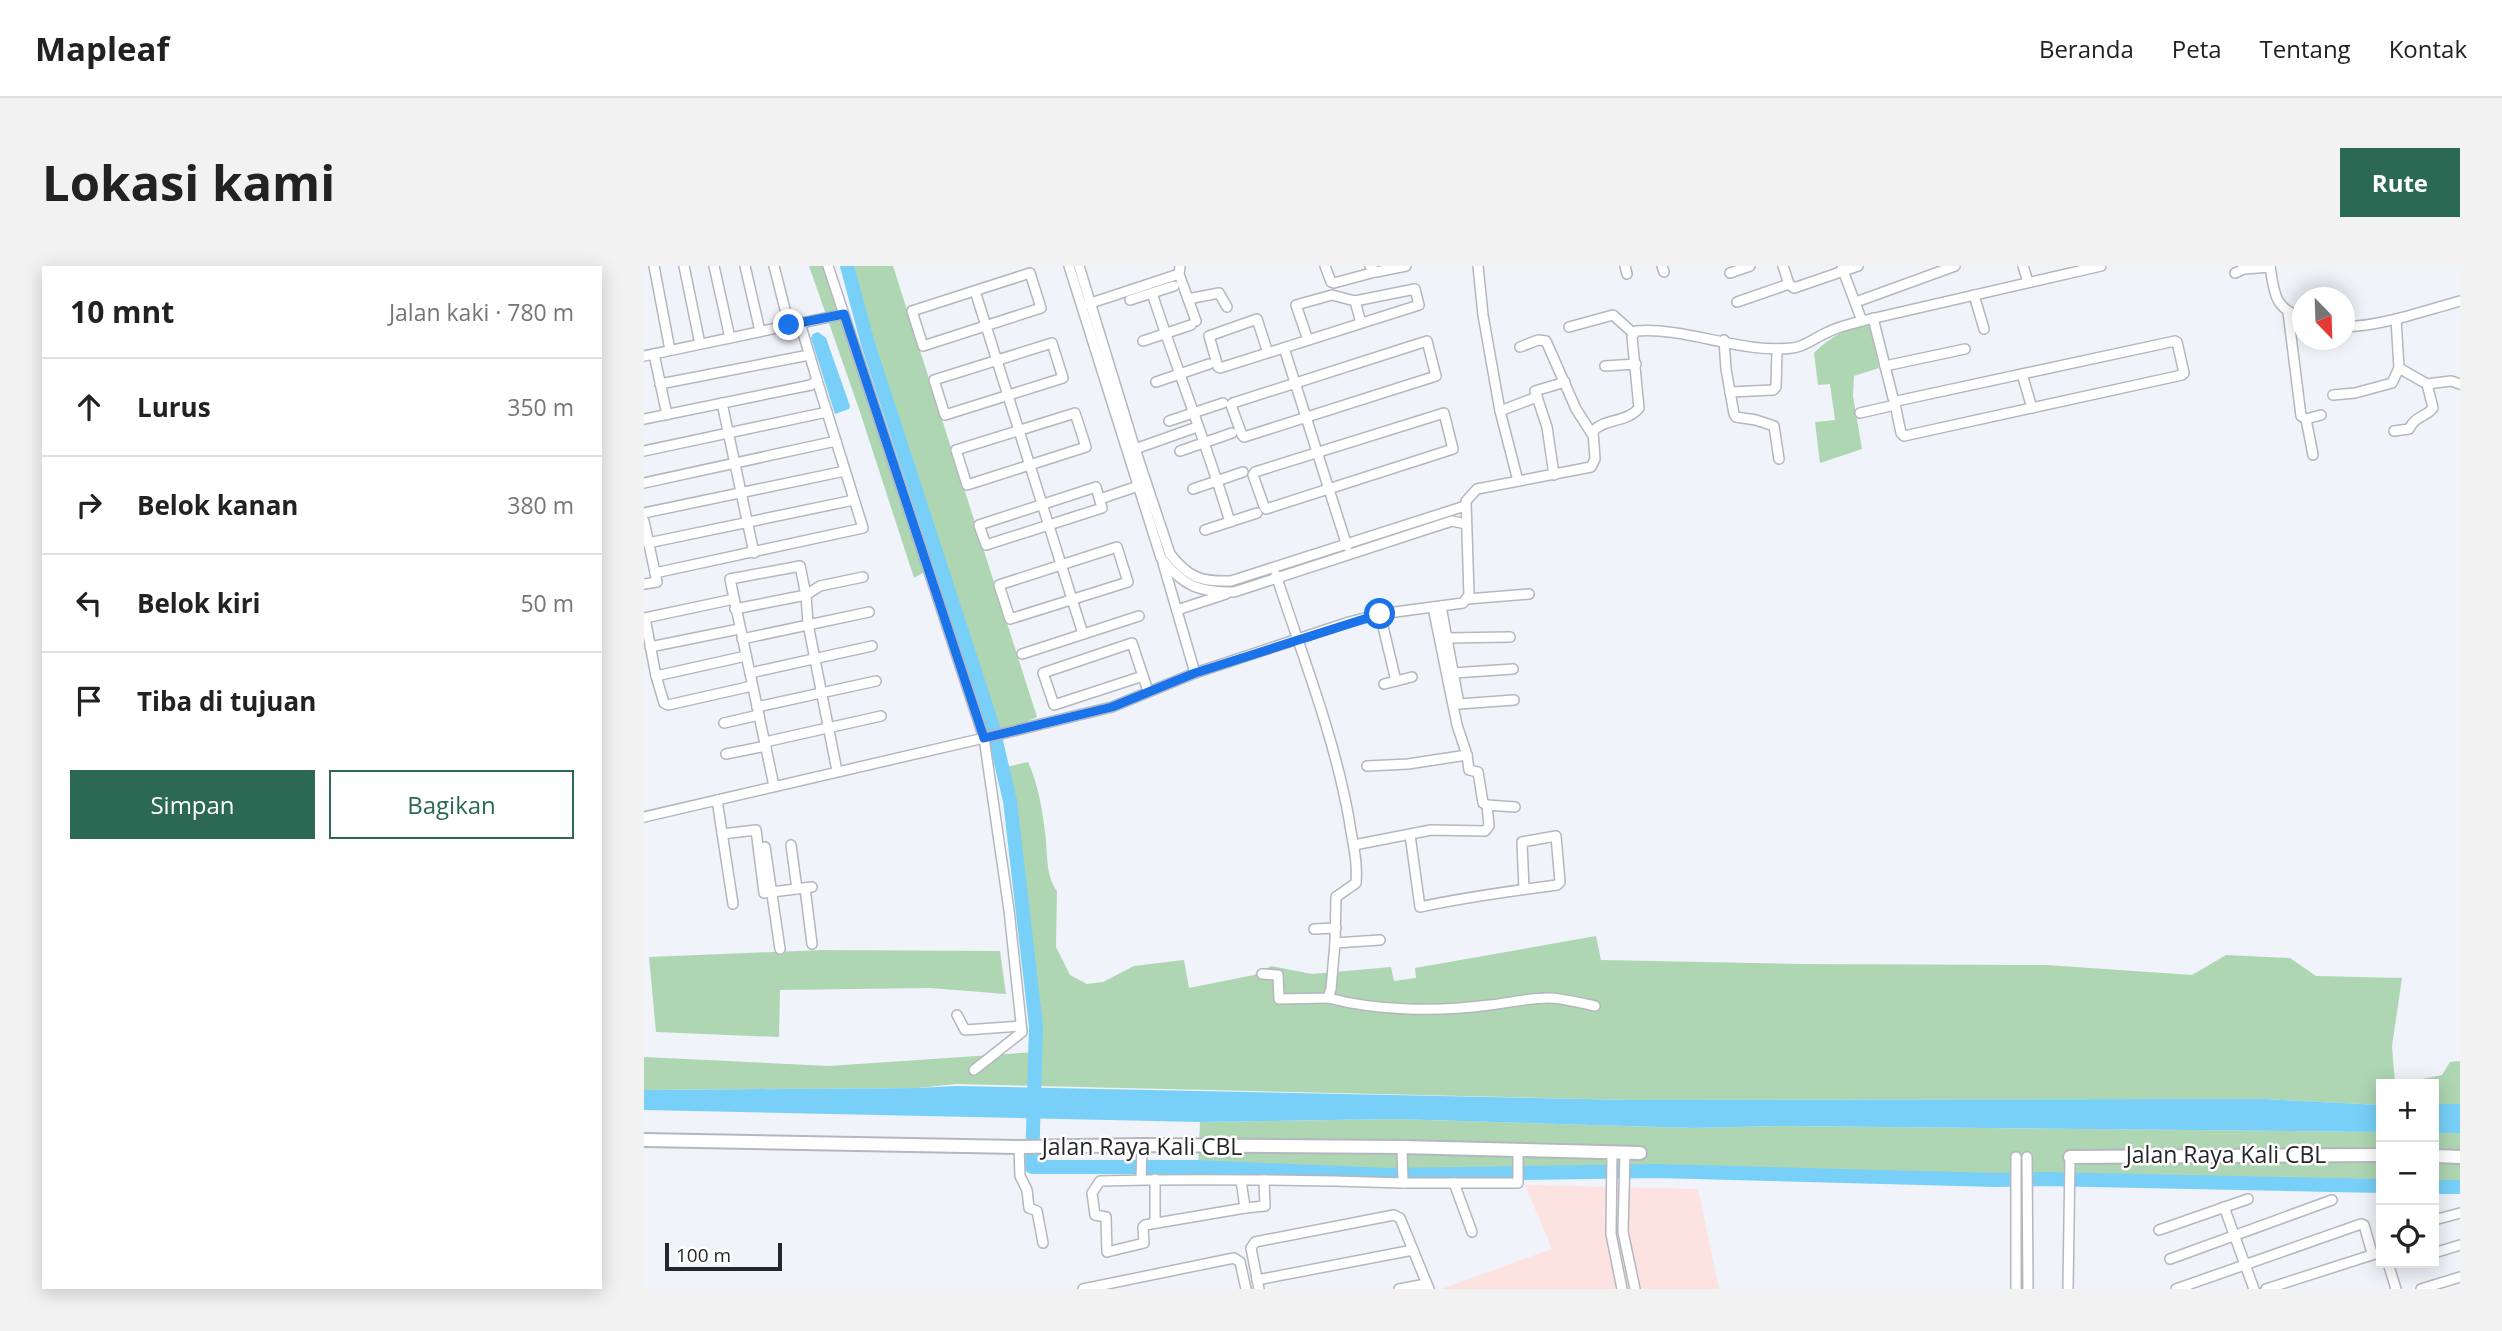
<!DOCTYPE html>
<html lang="id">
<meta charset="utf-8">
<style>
:root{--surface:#fff;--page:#f2f2f2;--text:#222;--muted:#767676;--line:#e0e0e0;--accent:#2b6955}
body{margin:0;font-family:"Open Sans",sans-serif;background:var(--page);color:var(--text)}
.controls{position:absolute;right:21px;bottom:21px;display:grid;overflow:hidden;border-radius:0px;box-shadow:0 4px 18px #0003}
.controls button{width:63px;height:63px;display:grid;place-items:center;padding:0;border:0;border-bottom:2px solid var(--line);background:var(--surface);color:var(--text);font:35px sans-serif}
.compass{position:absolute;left:1648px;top:21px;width:63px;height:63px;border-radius:50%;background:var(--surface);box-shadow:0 4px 18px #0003;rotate:157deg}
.scale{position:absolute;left:21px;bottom:18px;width:117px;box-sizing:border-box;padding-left:7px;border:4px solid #252629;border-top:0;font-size:19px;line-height:24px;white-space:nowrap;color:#252629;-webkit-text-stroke:5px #fff;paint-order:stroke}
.stop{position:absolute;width:21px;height:21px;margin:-16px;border:5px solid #1a73e8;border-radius:50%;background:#fff}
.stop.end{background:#1a73e8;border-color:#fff;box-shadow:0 2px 7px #0008}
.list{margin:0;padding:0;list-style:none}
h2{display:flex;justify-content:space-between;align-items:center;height:91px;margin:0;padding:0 28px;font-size:30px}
h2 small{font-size:23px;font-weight:400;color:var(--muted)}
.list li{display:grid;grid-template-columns:46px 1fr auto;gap:21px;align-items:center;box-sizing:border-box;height:98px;padding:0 28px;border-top:2px solid var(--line)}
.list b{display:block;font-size:26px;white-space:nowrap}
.list em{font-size:23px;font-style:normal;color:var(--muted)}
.actions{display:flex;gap:14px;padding:21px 28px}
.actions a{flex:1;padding:16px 0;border:2px solid var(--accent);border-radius:0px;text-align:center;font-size:24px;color:var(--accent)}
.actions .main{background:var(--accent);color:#fff}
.icon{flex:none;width:38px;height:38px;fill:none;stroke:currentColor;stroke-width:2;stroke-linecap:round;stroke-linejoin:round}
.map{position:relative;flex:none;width:1816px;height:1023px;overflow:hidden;border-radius:0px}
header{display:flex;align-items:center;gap:42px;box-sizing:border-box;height:98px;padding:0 35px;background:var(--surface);border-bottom:2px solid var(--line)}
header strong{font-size:33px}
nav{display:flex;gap:38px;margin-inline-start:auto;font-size:24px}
.intro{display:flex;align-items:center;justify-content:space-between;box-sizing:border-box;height:168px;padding:0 42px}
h1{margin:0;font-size:49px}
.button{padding:18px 32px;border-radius:0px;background:var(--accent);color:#fff;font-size:24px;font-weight:700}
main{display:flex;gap:42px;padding:0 42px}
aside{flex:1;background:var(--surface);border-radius:0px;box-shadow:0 4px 18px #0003}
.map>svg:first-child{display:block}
.commercial{fill:#fde2e2}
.green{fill:#aed6b2}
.water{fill:#78d0f9}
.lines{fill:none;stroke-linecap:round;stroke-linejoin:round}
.river{stroke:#78d0f9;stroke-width:14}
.street-casing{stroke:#b4b7be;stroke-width:12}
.secondary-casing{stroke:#b4b7be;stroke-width:16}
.street{stroke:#fff;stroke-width:9}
.secondary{stroke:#fff;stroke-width:12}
.route{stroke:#1a73e8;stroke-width:9}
.labels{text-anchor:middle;stroke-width:5;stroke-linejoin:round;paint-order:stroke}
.street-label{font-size:23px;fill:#252629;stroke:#fff}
</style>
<header>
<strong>Mapleaf</strong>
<nav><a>Beranda</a><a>Peta</a><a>Tentang</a><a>Kontak</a></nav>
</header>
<div class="intro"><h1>Lokasi kami</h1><a class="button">Rute</a></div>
<main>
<aside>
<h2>10 mnt<small>Jalan kaki · 780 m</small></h2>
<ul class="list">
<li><svg class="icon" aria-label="ahead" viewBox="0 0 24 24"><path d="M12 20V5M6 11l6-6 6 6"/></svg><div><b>Lurus</b></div><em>350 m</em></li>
<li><svg class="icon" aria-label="right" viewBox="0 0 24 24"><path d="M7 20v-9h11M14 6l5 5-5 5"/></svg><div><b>Belok kanan</b></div><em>380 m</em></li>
<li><svg class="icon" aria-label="left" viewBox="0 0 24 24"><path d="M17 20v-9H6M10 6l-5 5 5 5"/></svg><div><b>Belok kiri</b></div><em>50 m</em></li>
<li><svg class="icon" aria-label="arrive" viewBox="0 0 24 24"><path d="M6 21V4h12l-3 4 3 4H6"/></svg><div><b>Tiba di tujuan</b></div></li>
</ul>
<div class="actions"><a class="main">Simpan</a><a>Bagikan</a></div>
</aside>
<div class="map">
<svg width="1816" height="1023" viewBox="0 0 1816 1023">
<rect width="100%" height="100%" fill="#f0f3fa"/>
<!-- commercial -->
<polygon class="commercial" points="881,919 1054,923 1075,1023 797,1023 908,983"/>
<!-- green -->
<g class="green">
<polygon points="165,0 184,0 286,303 270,312 216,146"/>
<polygon points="202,0 249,0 393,451 351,470 296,295 224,78"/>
<path d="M1226 58 1235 102 1210 110 1209 130 1218 183 1176 197 1171 156 1191 154 1186 118 1174 119 1170 87C1186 71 1203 62 1226 58Z"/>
<path d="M384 496C394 518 398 542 401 566 404 586 401 609 413 625L412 681 426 709 443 718 459 716 490 700 540 694 545 722 610 709 627 700 668 708 747 701 750 715 772 712 771 702 952 670 957 694 1156 698 1403 699 1548 709 1582 689 1646 692 1672 710 1758 712 1748 780 1751 818H1737V839L1620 833 986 834 312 818 273 822 0 824V791L185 800 391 786 392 760 366 535 358 502Z"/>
<polygon points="178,684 356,685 362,728 286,722 136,724 135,771 12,766 5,691"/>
<polygon points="1816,795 1816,838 1790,838 1790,818 1753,818 1798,809 1806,796"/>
<polygon points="751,853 1049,862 1139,860 1737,866 1737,916 554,901 556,856"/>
<polygon points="1790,867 1816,867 1816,917 1790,916"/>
</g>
<!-- water -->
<g class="water">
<polygon points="174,66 182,72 206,140 205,143 191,148 167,72 169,68"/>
<polygon points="313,820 986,834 1620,833 1737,839 1737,866 1139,860 1049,862 751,853 556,856 0,844 0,824 273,822"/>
<rect x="1790" y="838" width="26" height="29"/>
</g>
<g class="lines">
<!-- river -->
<g class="river">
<polyline points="203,0 224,78 348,458 366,535 392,760 388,901 551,901 745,909 1013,905 1352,914 1399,913 1737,920"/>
<polyline points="1790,921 1816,921"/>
</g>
<!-- street casing -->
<g class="street-casing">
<g id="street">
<polyline points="10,0 26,84"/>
<polyline points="40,0 56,78"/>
<polyline points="70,0 86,72"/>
<polyline points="101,0 116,65"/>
<polyline points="130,0 145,59"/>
<path d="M184 0 340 472 468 441 551 407 705 356 736 348 819 337 825 329 822 235 833 223 947 201 951 193 949 165C961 152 983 157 995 142L988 71 992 65C1043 61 1098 88 1148 82 1161 81 1170 72 1182 67 1193 61 1206 58 1218 55L1457 0"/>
<path d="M425 0 517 292C540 321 555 326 590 326L808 255 822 258"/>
<path d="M435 0 491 183 526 288C545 312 557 316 587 315L821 240"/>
<polyline points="536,0 535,8 552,55"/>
<polyline points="681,0 687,16 690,17 731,6"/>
<polyline points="726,0 732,6 762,0"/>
<polyline points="834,0 839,49 856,145 874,215"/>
<polyline points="981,0 983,8"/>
<polyline points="1018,0 1020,6"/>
<polyline points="1139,0 1145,18"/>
<polyline points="1379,0 1384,16"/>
<path d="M1626 0C1630 26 1630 43 1658 51"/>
<polyline points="1198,2 1218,55"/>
<polygon points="386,7 397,42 279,80 268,45"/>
<polyline points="1086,7 1106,0"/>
<polyline points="1591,7 1600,3 1626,1"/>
<polyline points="331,25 439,368"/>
<path d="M508 27C533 104 563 179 586 256"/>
<polyline points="1330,29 1340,63"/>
<polyline points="544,33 575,27 583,41"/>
<polyline points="486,34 530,20"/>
<polyline points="711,35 717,57"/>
<polyline points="1093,36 1145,18 1150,22 1214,0"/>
<polyline points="1212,36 1311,0"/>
<polyline points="444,38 535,8"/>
<polyline points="1644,46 1657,150 1662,153 1677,149"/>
<polyline points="1229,52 1249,132 1253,135 1531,75 1533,76 1540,107 1538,109 1260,170 1257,167 1250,133"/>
<polyline points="925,61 969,49 989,67"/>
<path d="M1700 61C1739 60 1779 45 1816 35"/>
<polyline points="1080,74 1082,103 1090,148 1092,151 1112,154 1130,160 1135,193"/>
<polyline points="499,75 547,59"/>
<polygon points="783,75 792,110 600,171 598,169 587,139 589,137"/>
<polygon points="408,77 419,112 301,149 290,114"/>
<polyline points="876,81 894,74 902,75 932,143 948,168"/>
<polyline points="640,82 703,280"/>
<polyline points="624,87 613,53 565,70 574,101 576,102 775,39 771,23 711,35 688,29 652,39 664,74"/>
<polyline points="10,88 23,149"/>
<polyline points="0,90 200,48"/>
<polyline points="961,100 992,98"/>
<polyline points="1241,100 1321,83"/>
<polyline points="1378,108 1388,142"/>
<polyline points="512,116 565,98"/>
<polyline points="16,118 165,89"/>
<polyline points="1783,118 1807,115 1816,118"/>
<polyline points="1086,126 1129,124 1132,121 1133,83"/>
<polyline points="1689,129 1711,127 1748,117 1755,102"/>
<polyline points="893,131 903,161 910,209"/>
<polyline points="78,137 110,287"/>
<polyline points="856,145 893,131 891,125 921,116"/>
<polygon points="431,147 442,181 323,219 312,184"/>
<polygon points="800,147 809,183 622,243 620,240 609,209 611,206"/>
<polyline points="1216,147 1251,139"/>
<polyline points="0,153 167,119 173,114 156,57"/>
<polyline points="1662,153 1669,189"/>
<polyline points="525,155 579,137"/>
<path d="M1750 165 1765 163C1772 149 1781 152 1789 142L1783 118 1755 102 1752 53"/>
<polyline points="491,183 553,161"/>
<polyline points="0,185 183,146"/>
<polyline points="536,185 588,167"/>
<polyline points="0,217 192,175"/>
<polygon points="452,221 458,242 342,279 335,259"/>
<polyline points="549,223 599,206"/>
<polyline points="456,233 497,219"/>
<polyline points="0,247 201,205"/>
<polyline points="0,255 13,316 0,318"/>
<polyline points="561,264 613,247"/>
<polyline points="4,277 210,234"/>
<polygon points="473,281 484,316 366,353 355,319"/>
<polyline points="519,297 551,407"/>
<polyline points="11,307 219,262 173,114"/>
<path d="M632 309C658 389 690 469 705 553 708 575 714 594 712 617L692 631 691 677 736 674"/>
<polyline points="823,333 885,328"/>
<polyline points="797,340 815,438 870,434"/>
<polyline points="91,343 162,329 176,320 219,311"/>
<polyline points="533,344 582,328"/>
<polyline points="736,348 752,415"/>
<polyline points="802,372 866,371"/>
<polyline points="98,373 225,346"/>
<polyline points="6,381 95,363"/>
<polyline points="378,388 495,350"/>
<polyline points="102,390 12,410 20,437 24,439 108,420"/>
<polyline points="106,407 228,380"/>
<polyline points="809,407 869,403"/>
<polyline points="12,410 1,352 90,333"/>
<polyline points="499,410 410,439 399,407 488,377 504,425"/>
<polyline points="740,418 768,411"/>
<polyline points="113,441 232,415"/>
<polyline points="80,457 115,449"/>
<polyline points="121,476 237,450"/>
<polyline points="82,488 122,480"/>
<polyline points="823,489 825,504 834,506 839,537 843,539"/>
<polyline points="723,500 764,498 823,489 813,459 789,341"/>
<polyline points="130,520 86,313 156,300 162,329 164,358 193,505"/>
<polyline points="73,534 89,638"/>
<polyline points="0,551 340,472 365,644 378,766 330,804"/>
<polyline points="78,568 112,564 120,627 168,621"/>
<path d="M766 569 776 641C821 631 867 625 913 619L916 616 912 570 878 576 880 623"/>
<polyline points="147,579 153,623"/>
<polyline points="710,579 787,564 841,565 845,560 843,539 871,541"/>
<polyline points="121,581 136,683"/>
<polyline points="161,622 168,678"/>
<polyline points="670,663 692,662"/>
<polyline points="618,708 634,709 635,733 684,732 687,723 691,677"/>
<path d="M684 732C734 745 793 746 845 739 865 737 884 732 904 732 919 732 936 737 951 740"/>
<polyline points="313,749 321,764 377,760"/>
<polyline points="375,881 376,910 383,924 385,942 393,945 399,977"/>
<polyline points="968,886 967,968 978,1023"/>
<polyline points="981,887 979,966 991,1023"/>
<polyline points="1372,891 1372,1023"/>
<polyline points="1383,891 1384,1023"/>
<polyline points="497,913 498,879"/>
<polyline points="511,913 511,956"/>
<path d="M597 914 601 942 501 959 499 961 500 977 463 986 462 951 451 949 448 927 456 915C557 912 658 914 759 917L758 881"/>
<polyline points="759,917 810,917 828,966"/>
<polyline points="810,917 874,917 874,884"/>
<polyline points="1580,941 1610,1023"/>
<polyline points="601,942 621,940 620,914"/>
<polyline points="1790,954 1816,947"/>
<polyline points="1515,964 1604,933"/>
<polyline points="1790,987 1816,979"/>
<polyline points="1526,993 1688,934"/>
<polyline points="1744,997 1752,1023"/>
<polyline points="613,1014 769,984"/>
<polyline points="439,1023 590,992 596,996 602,1023"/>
<polyline points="615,1023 607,982 611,976 750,949 756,952 785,1023"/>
<polyline points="755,1023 782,1018"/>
<polyline points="1424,1023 1426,891"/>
<polyline points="1532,1023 1717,958 1720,959 1728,987"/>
<polyline points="1622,1023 1734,987"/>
<polyline points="1777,1023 1816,1011"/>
</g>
</g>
<!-- secondary casing -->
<g class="secondary-casing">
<g id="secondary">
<polyline points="0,874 375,881 498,879 758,881 996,887"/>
<polyline points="1790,890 1816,891"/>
<polyline points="1426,891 1737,889"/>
</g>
</g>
<!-- street -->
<use href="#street" class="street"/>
<!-- secondary -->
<use href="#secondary" class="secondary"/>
</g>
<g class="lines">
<!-- route -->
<polyline class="route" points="145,59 200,48 340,472 468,441 551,407 736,348"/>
</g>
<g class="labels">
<!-- street labels -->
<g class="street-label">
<text x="498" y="889">Jalan Raya Kali CBL</text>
<text x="1582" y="897">Jalan Raya Kali CBL</text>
</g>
</g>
</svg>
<div class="controls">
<button>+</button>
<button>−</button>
<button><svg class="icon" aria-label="locate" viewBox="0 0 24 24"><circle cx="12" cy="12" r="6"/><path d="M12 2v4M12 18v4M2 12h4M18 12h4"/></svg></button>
</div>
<svg class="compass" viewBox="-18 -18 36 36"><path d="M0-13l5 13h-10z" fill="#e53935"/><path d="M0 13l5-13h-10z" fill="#767676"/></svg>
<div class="scale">100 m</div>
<div class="stop" style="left:736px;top:348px"></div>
<div class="stop end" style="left:145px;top:59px"></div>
</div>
</main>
